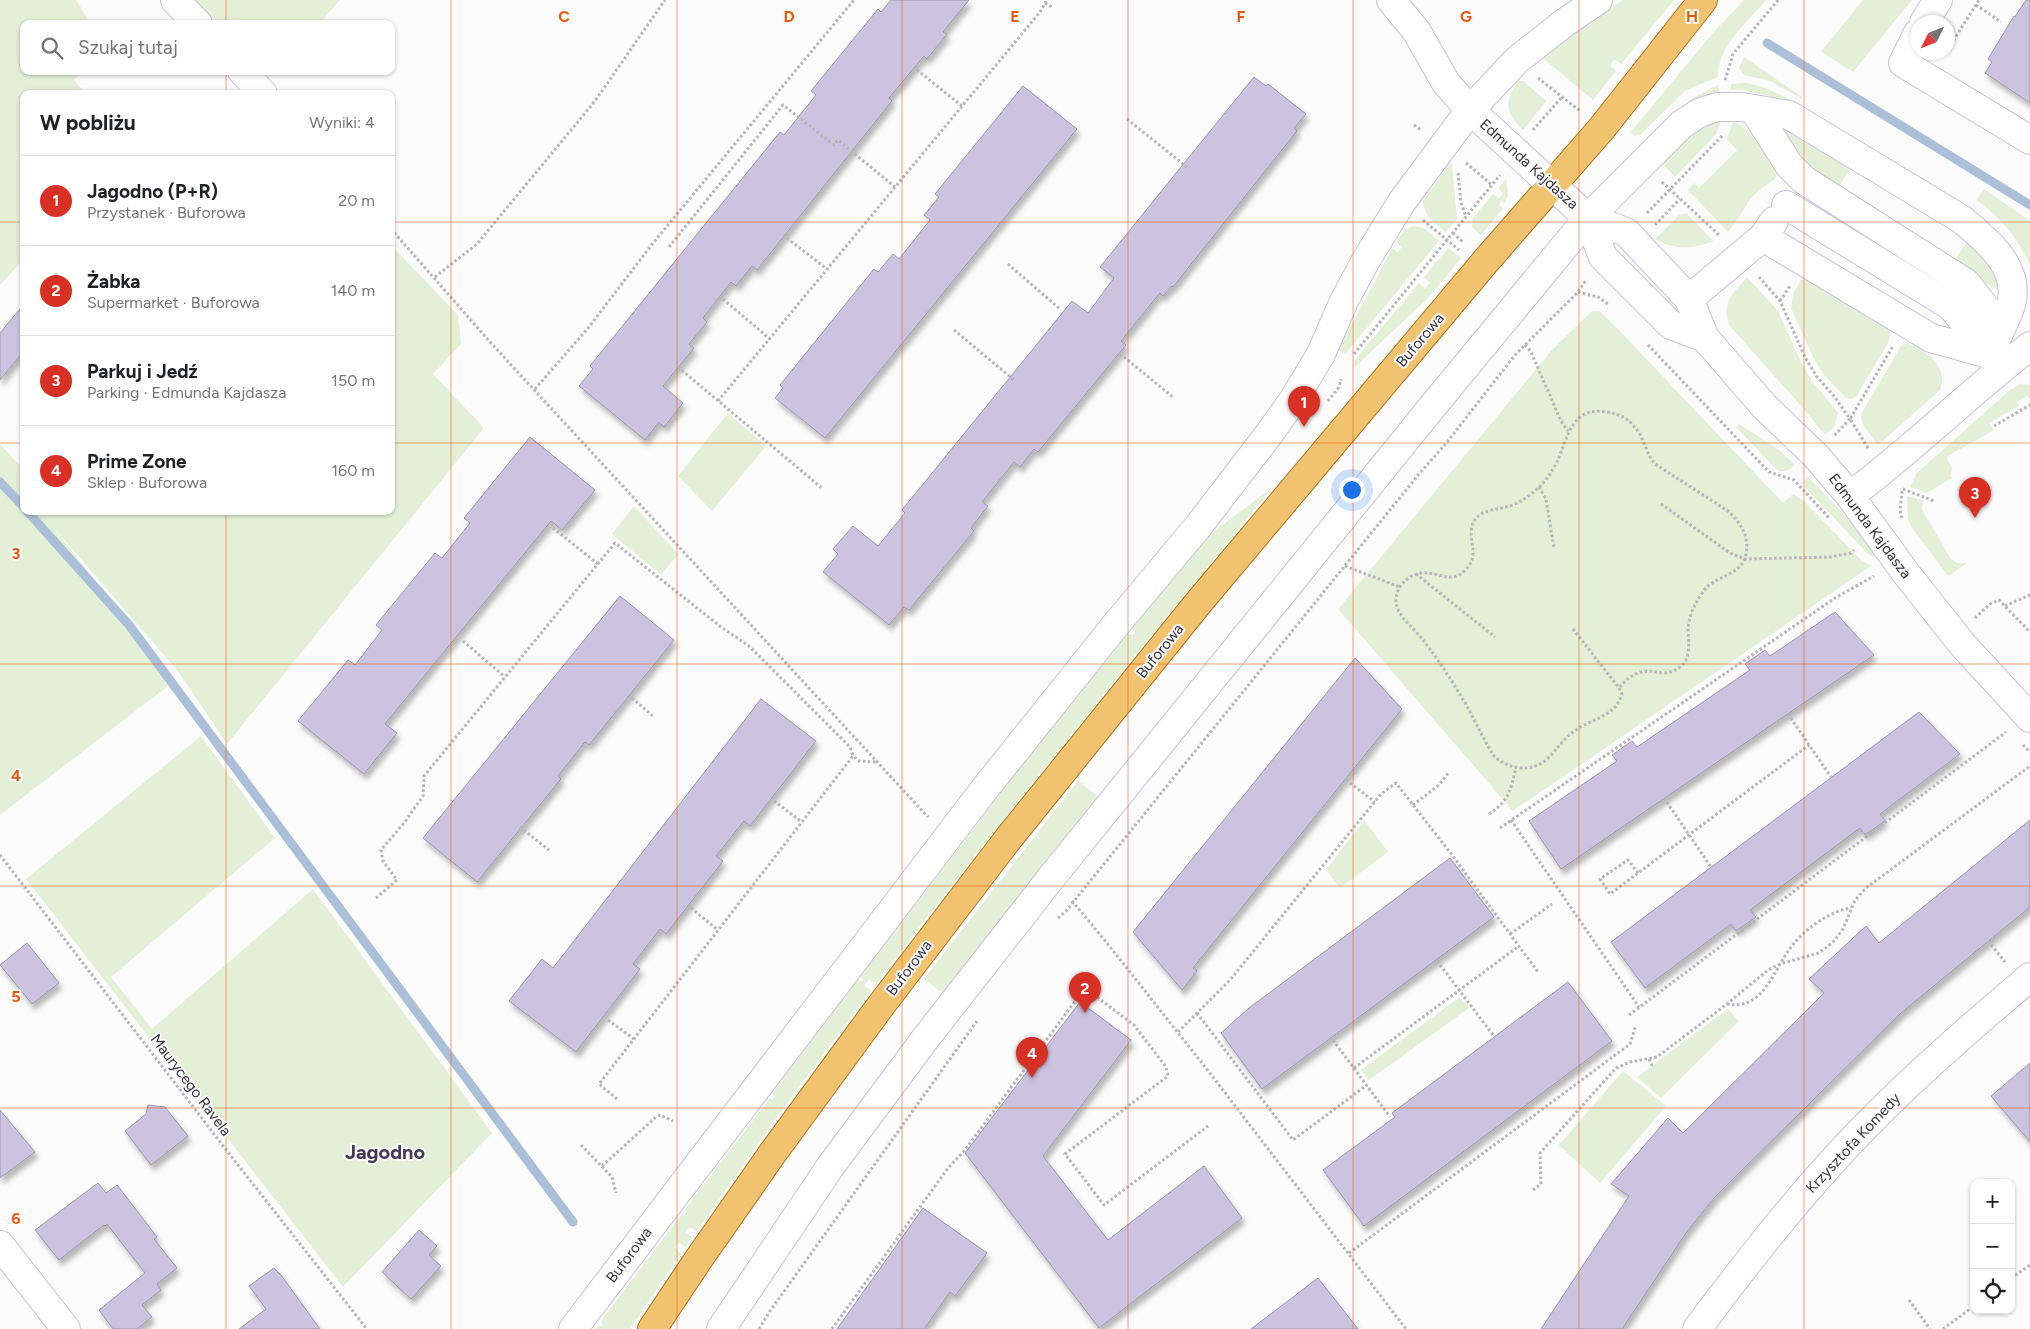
<!DOCTYPE html>
<html lang="pl">
<meta charset="utf-8">
<style>
:root{--surface:#fff;--page:#f6f6f6;--text:#202124;--muted:#757577;--line:#e0e0e0;--accent:#d93025}
body{margin:0;font-family:Figtree,sans-serif;background:var(--page);color:var(--text)}
.controls{position:absolute;right:15px;bottom:15px;display:grid;overflow:hidden;border-radius:10px;box-shadow:0 1px 4px #0004}
.controls button{width:45px;height:45px;display:grid;place-items:center;padding:0;border:0;border-bottom:1px solid var(--line);background:var(--surface);color:var(--text);font:25px sans-serif}
.compass{position:absolute;left:1910px;top:15px;width:45px;height:45px;border-radius:50%;background:var(--surface);box-shadow:0 1px 4px #0004;rotate:227deg}
.you{position:absolute;left:1351px;top:489px;width:18px;height:18px;margin:-12px;border:4px solid #fff;border-radius:50%;background:#1a73e8;box-shadow:0 0 0 8px #1a73e833}
.badge{display:grid;place-items:center;width:32px;height:32px;border-radius:50%;background:var(--accent);color:#fff;font-size:16px;font-weight:700}
.pin{position:absolute;translate:-50% -41px;filter:drop-shadow(0 1px 2px #0008)}
.pin::after{content:'';position:absolute;top:26px;width:18px;height:15px;background:inherit;clip-path:polygon(0 0,100% 0,50% 100%)}
.list{margin:0;padding:0;list-style:none}
h2{display:flex;justify-content:space-between;align-items:center;height:65px;margin:0;padding:0 20px;font-size:21px}
h2 small{font-size:16px;font-weight:400;color:var(--muted)}
.list li{display:grid;grid-template-columns:32px 1fr auto;gap:15px;align-items:center;box-sizing:border-box;height:90px;padding:0 20px;border-top:1px solid var(--line)}
.list b{display:block;font-size:19px;white-space:nowrap}
.list p{margin:0;font-size:16px;white-space:nowrap;color:var(--muted)}
.list em{font-size:16px;font-style:normal;color:var(--muted)}
.icon{flex:none;width:28px;height:28px;fill:none;stroke:currentColor;stroke-width:2;stroke-linecap:round;stroke-linejoin:round}
.map{position:relative;flex:none;width:2030px;height:1329px;overflow:hidden}
.search{position:absolute;background:var(--surface);box-shadow:0 1px 4px #0004;left:20px;top:20px;width:375px;height:55px;display:flex;align-items:center;gap:12px;box-sizing:border-box;padding:0 18px;border-radius:10px;color:var(--muted);font-size:19px}
.panel{position:absolute;background:var(--surface);box-shadow:0 1px 4px #0004;left:20px;top:90px;width:375px;height:425px;border-radius:10px}
.map>svg:first-child{display:block}
.green{fill:#e3efd6}
.lines{fill:none;stroke-linecap:round;stroke-linejoin:round}
.stream{stroke:#abc0d8;stroke-width:9}
.building{fill:#ccc3e0;stroke:#9d95af;filter:url(#shadow)}
.minor-casing{stroke:#c8c0dc;stroke-width:30}
.major-casing{stroke:#a97620;stroke-width:30}
.path{stroke:#b5b4b8;stroke-width:3;stroke-dasharray:2.5 2.5;stroke-linecap:butt}
.minor{stroke:#fff;stroke-width:28}
.major{stroke:#f1c370;stroke-width:28}
.grid{fill:none;stroke:#e8590c;stroke-width:1;stroke-opacity:0.55}
.labels{text-anchor:middle;stroke-width:4;stroke-linejoin:round;paint-order:stroke}
.street-label{font-size:15px;fill:#35323d;stroke:#fbfbfb}
.district-label{font-size:20px;font-weight:bold;fill:#423b52;stroke:#fbfbfb}
.grid-label{font-size:16px;text-anchor:middle;font-weight:bold;fill:#e8590c;stroke:#fbfbfb;stroke-width:4;stroke-linejoin:round;paint-order:stroke}
</style>
<div class="map">
<svg width="2030" height="1329" viewBox="0 0 2030 1329">
<defs>
<filter id="shadow"><feDropShadow dx="3" dy="5.5" stdDeviation="2.5" flood-color="#0004"/></filter>
</defs>
<rect width="100%" height="100%" fill="#fbfbfb"/>
<!-- green -->
<g class="green">
<polygon points="0,0 76,0 91,24 24,24 24,71 83,71 74,80 86,94 24,94 24,259 0,285"/>
<polygon points="194,0 340,0 319,24 217,24"/>
<polygon points="1623,0 1674,0 1621,64 1614,59 1610,66 1616,71 1593,100 1542,57 1544,53"/>
<path d="M1744 0H1766C1748 22 1717 46 1718 77L1686 90 1640 135 1635 136 1631 132 1711 35Z"/>
<polygon points="1863,0 1912,0 1853,72 1821,52"/>
<polygon points="1744,57 1802,97 1802,99 1770,81 1744,75 1739,68"/>
<path d="M1519 81H1523L1546 101 1523 130C1505 112 1505 105 1516 82Z"/>
<path d="M1745 83C1782 89 1821 120 1853 139L1768 96 1743 90H1731V84Z"/>
<path d="M1718 85 1719 92 1710 95 1646 141C1671 116 1685 99 1718 85Z"/>
<polygon points="1713,121 1721,121 1716,134 1675,177 1660,161 1688,133"/>
<path d="M1733 122C1754 129 1767 154 1777 172L1775 179C1769 184 1761 187 1756 193 1745 204 1739 220 1728 232L1688 190 1694 183 1699 188 1737 150 1727 139Z"/>
<polygon points="1780,126 1854,162 1836,192 1808,170"/>
<path d="M1450 163 1452 165 1457 219 1446 232C1434 222 1425 217 1423 201Z"/>
<polygon points="1506,179 1508,196 1505,203 1501,201 1499,205 1503,208 1481,235 1472,227 1473,218 1493,194 1499,199 1503,193 1498,188"/>
<path d="M1984 189 2030 221V265C2017 237 2001 218 1977 200Z"/>
<path d="M1686 213 1713 241C1693 250 1674 250 1655 239L1679 215Z"/>
<polygon points="1414,226 1425,229 1439,241 1345,354 1338,350 1392,249 1398,252 1402,247 1396,242 1405,229"/>
<polygon points="1968,240 1986,256 2003,286 1999,291 1953,263"/>
<polygon points="391,245 458,315 461,344 433,374 484,428 227,744 177,670 54,528 129,625 168,686 0,815 0,444 24,470 24,511 391,511"/>
<polygon points="1448,248 1461,258 1431,295 1355,367 1354,361 1419,283 1425,289 1430,283 1424,277"/>
<path d="M1747 277 1778 311 1801 362 1812 381 1838 413 1834 427 1825 435 1803 408 1729 325C1721 301 1733 294 1747 277Z"/>
<polygon points="1805,279 1888,329 1891,334 1888,343 1856,397 1851,399 1846,398 1823,374 1813,357 1791,308 1793,294 1801,280"/>
<polygon points="1592,311 1599,311 1616,327 1783,503 1793,494 1803,500 1861,560 1871,566 1513,811 1338,609 1552,350"/>
<path d="M1905 343C1926 348 1949 368 1940 390L1878 445 1862 423 1861 414 1901 346Z"/>
<polygon points="2020,384 2030,385 2030,399 2027,396 2017,402 2019,406 1989,423 1994,430 1946,457 1952,468 1950,476 1952,478 1927,493 1910,487 1917,473 2010,390"/>
<polygon points="728,413 766,446 712,511 678,476"/>
<path d="M1739 424 1779 450 1795 465C1789 470 1784 473 1777 470L1736 427Z"/>
<polygon points="1807,476 1858,529 1883,563 1867,553 1805,487 1804,482"/>
<path d="M1273 487C1138 651 1004 815 876 984L869 979 864 986 871 990 777 1117 697 1231 689 1227 685 1233 692 1237 686 1247 679 1243 675 1247 681 1254 630 1329H595L598 1325 600 1327 603 1325 601 1321 682 1214 685 1216 686 1213 685 1209 770 1098 773 1100 774 1096 773 1092 858 979 861 982 863 980 861 976 1023 764 1128 634 1133 635 1135 632 1131 628 1205 538Z"/>
<polygon points="1907,496 1923,500 1922,509 1925,515 1951,559 1957,563 1967,563 1948,576 1913,529 1908,520"/>
<polygon points="634,506 678,554 661,575 612,534"/>
<polygon points="201,736 275,838 111,977 152,1029 313,889 492,1133 343,1287 26,879"/>
<polygon points="1078,781 1100,798 944,994 924,979"/>
<polygon points="1364,820 1388,852 1340,888 1326,870"/>
<polygon points="1460,997 1469,1008 1369,1080 1361,1070"/>
<polygon points="1728,1009 1739,1021 1661,1098 1637,1077"/>
<polygon points="1623,1071 1666,1106 1600,1183 1559,1145"/>
</g>
<g class="lines">
<!-- stream -->
<g class="stream">
<polyline points="1767,43 2030,205"/>
<polyline points="0,482 24,507"/>
<polyline points="27,511 129,625 573,1222"/>
</g>
</g>
<!-- building -->
<g class="building">
<polygon points="891,0 969,0 943,32 947,34 927,59 924,56 889,98 892,101 757,270 752,266 736,286 731,282 703,318 707,322 689,344 694,348 663,386 683,403 664,427 659,422 645,440 579,386 593,369 590,366 780,132 784,135 816,95 811,91 878,9 881,12"/>
<polygon points="2026,0 2030,0 2030,103 1985,73 1992,62 1988,59 2014,16 2015,17"/>
<polygon points="1254,77 1266,86 1268,84 1306,114 1294,128 1297,131 1173,287 1172,286 1163,296 1160,293 1121,341 1126,345 1038,452 1034,449 1020,467 1014,462 982,502 988,506 971,528 974,531 909,610 904,607 889,625 823,572 838,554 833,549 853,526 878,546 905,513 902,510 1072,301 1088,313 1114,278 1100,267"/>
<polygon points="1023,86 1077,129 825,438 775,398 783,388 780,385 874,269 878,272 893,254 899,259 930,220 924,215 939,197 935,194"/>
<polygon points="24,304 24,351 0,380 0,333"/>
<polygon points="530,437 595,490 562,530 551,521 385,724 397,733 364,774 298,721 348,660 355,665 382,630 376,625 435,553 442,558 470,523 464,518"/>
<polygon points="620,596 674,640 589,745 585,742 558,776 561,779 477,882 423,838"/>
<polygon points="1835,612 1874,655 1561,869 1529,821 1617,761 1612,755 1632,741 1637,747 1750,670 1745,664 1765,650 1770,656"/>
<polygon points="1355,658 1402,709 1193,968 1197,971 1182,990 1133,932"/>
<polygon points="761,699 816,741 750,826 744,821 716,856 723,861 666,934 660,929 633,964 640,969 576,1052 509,1001 542,959 553,968"/>
<polygon points="1919,712 1960,754 1880,814 1885,821 1865,835 1860,828 1750,910 1756,917 1736,931 1731,924 1645,988 1611,942"/>
<polygon points="2030,820 2030,907 1901,1013 1715,1197 1686,1233 1622,1329 1541,1329 1629,1196 1611,1184 1668,1118 1683,1133 1824,993 1809,979 1866,926 1879,943"/>
<polygon points="1450,858 1494,917 1262,1089 1221,1033 1249,1008"/>
<polygon points="27,943 59,983 32,1004 0,965"/>
<polygon points="1568,982 1612,1041 1364,1226 1323,1170 1395,1117 1392,1113"/>
<polygon points="1080,1002 1131,1040 1043,1156 1108,1240 1204,1166 1242,1218 1099,1328 965,1153"/>
<polygon points="2030,1063 2030,1142 1991,1096"/>
<polygon points="148,1105 165,1107 188,1136 151,1165 125,1131 146,1114"/>
<polygon points="0,1110 35,1152 0,1178"/>
<polygon points="98,1183 106,1193 117,1185 157,1237 154,1239 177,1268 157,1284 161,1290 142,1305 152,1317 137,1329 113,1329 99,1310 145,1273 107,1224 105,1226 104,1225 59,1260 35,1230"/>
<polygon points="923,1208 987,1253 955,1296 950,1292 924,1329 837,1329"/>
<polygon points="419,1230 437,1246 429,1255 441,1266 411,1299 382,1272"/>
<polygon points="274,1268 281,1275 320,1329 239,1329 266,1309 249,1286"/>
<polygon points="1318,1278 1358,1329 1251,1329"/>
</g>
<g class="lines">
<!-- minor casing -->
<g class="minor-casing">
<g id="minor">
<polyline points="175,0 198,24"/>
<polyline points="1391,0 1417,32 1446,83 1470,110 1588,218 1626,232 1689,299 1705,338 1764,406 1816,456 1850,496 1905,572 1962,644 2030,718"/>
<polyline points="1924,22 1938,0"/>
<polyline points="1918,33 1903,63 2030,140"/>
<polyline points="242,71 263,94"/>
<polyline points="1754,110 1789,165 1804,180 1966,283 2001,327"/>
<polyline points="1786,205 1951,306 2000,367"/>
<polyline points="1588,218 1603,257 1671,325 1705,338"/>
<polyline points="1763,237 1931,338 1989,354"/>
<polyline points="1689,299 1763,237 1774,221"/>
<path d="M1850 496C1913 449 1968 394 2030 346"/>
<polyline points="0,1245 66,1329"/>
<polyline points="573,1329 983,791 1114,627 1200,524 1269,434 1294,399 1321,354 1344,301 1366,260 1401,203 1470,110 1517,60 1564,23 1598,0"/>
<path d="M721 1329 830 1167 925 1039 1051 878 1428 412 1588 218 1681 125 1699 113 1717 107H1742L1789 115 1961 219C1985 239 2018 264 2012 300 2010 314 1995 340 1989 354"/>
<path d="M1697 1329C1748 1261 1800 1194 1859 1133 1912 1078 1971 1027 2030 977"/>
</g>
</g>
<!-- major casing -->
<g class="major-casing">
<polyline id="major" points="652,1329 698,1260 772,1154 879,1008 1008,839 1199,602 1485,262 1602,128 1703,0"/>
</g>
<!-- path -->
<g class="path">
<polyline points="1045,3 1052,7"/>
<polyline points="1976,5 2001,22"/>
<polyline points="1948,49 1979,0"/>
<polyline points="917,70 962,106"/>
<polyline points="1538,78 1580,111"/>
<polyline points="1725,80 1733,54 1778,0"/>
<polyline points="1127,119 1188,168"/>
<polyline points="1414,125 1421,130"/>
<polyline points="1533,130 1562,97"/>
<polyline points="1466,163 1492,185"/>
<polyline points="1458,173 1461,203 1466,217"/>
<polyline points="1662,182 1720,236"/>
<polyline points="1647,213 1723,135"/>
<polyline points="1423,220 1459,250"/>
<polyline points="1655,225 1680,199"/>
<polyline points="391,229 490,342 928,817"/>
<polyline points="1453,233 1464,243"/>
<polyline points="783,235 827,269"/>
<polyline points="669,247 783,105 834,145 838,140 895,187"/>
<polyline points="1008,264 1060,309"/>
<polyline points="435,277 477,244 595,101 665,0"/>
<polyline points="1759,277 1780,301 1805,357 1817,377 1834,396 1850,419 1834,436"/>
<polyline points="1578,292 1598,297 1609,305"/>
<polyline points="723,299 770,339"/>
<polyline points="1780,301 1790,286"/>
<polyline points="954,330 1014,380"/>
<polyline points="1525,345 1531,352 1561,421 1568,431"/>
<polyline points="1648,345 1769,472 1794,480 1829,518"/>
<polyline points="1354,354 1500,175"/>
<polyline points="1124,357 1174,398"/>
<polyline points="678,367 823,489"/>
<polyline points="535,389 589,327 653,243 854,0"/>
<polyline points="718,401 1040,12 1047,0"/>
<polyline points="1328,401 1339,387 1341,379"/>
<polyline points="1994,426 2030,405"/>
<polyline points="1868,448 1850,419 1893,346"/>
<polyline points="1539,487 1546,499 1554,549"/>
<polyline points="1903,489 1934,501"/>
<polyline points="1902,491 1900,510 1902,519"/>
<polyline points="1661,504 1730,553 1745,559 1831,557 1851,553 1854,550"/>
<polyline points="553,528 598,564"/>
<polyline points="1345,566 1400,587"/>
<polyline points="1416,574 1495,637"/>
<polyline points="2005,606 2030,595"/>
<polyline points="1975,618 1990,604 1999,600 2030,632"/>
<path d="M1573 629 1619 688 1622 694C1615 717 1593 718 1576 730 1563 738 1557 750 1546 760 1530 773 1508 769 1494 756 1483 739 1475 720 1465 703 1452 681 1438 659 1423 640 1414 628 1396 616 1396 600 1396 586 1409 574 1422 573 1439 571 1455 588 1470 564 1478 551 1466 534 1474 521 1482 508 1502 510 1515 504 1523 500 1531 495 1537 489 1545 482 1552 472 1557 462 1568 438 1571 406 1607 412 1618 414 1626 417 1633 425 1644 436 1645 452 1655 464L1728 511C1741 523 1751 538 1745 558 1741 573 1717 577 1707 587 1703 591 1699 598 1696 603 1692 610 1689 619 1688 628 1688 641 1692 658 1680 667 1658 684 1647 655 1619 688"/>
<polyline points="463,641 505,677"/>
<polyline points="632,698 654,717"/>
<polyline points="1788,714 1831,777"/>
<polyline points="2023,745 2030,752"/>
<polyline points="1346,780 1375,802"/>
<polyline points="1664,798 1711,867"/>
<polyline points="774,801 802,822"/>
<polyline points="1413,805 1439,785 1449,772"/>
<path d="M1489 814C1510 800 1510 790 1516 768"/>
<polyline points="1511,820 1639,1007"/>
<polyline points="520,827 549,850"/>
<polyline points="1500,828 1835,598 1874,576"/>
<polyline points="0,855 227,1151 366,1328"/>
<polyline points="1638,873 1628,860 1600,879 1610,894 1638,873 1809,745"/>
<polyline points="376,898 397,880 383,861 381,850 404,823 423,796 424,776 615,543 721,627 749,646 850,747 853,756"/>
<polyline points="1072,901 1107,943 1213,1077 1406,1329"/>
<polyline points="691,908 718,930"/>
<polyline points="1058,918 1066,911 1419,474 1448,441 1515,355 1578,292 1586,280"/>
<polyline points="1510,934 1552,904"/>
<polyline points="1988,941 2005,962"/>
<polyline points="1437,961 1493,1035"/>
<path d="M1727 1004C1764 1011 1773 970 1791 947 1804 930 1829 911 1851 908"/>
<polyline points="1197,1013 1293,1140 1367,1085"/>
<polyline points="1629,1015 2006,732"/>
<polyline points="608,1020 634,1039"/>
<polyline points="1178,1032 1230,980 1381,794 1396,783 1452,855 1538,972"/>
<polyline points="1333,1040 1390,1117"/>
<polyline points="1649,1059 1652,1066"/>
<polyline points="1354,1068 1519,946"/>
<polyline points="617,1099 599,1084 853,756 859,761 877,762"/>
<polyline points="581,1145 612,1177 616,1193"/>
<polyline points="602,1166 655,1118 660,1115 673,1121"/>
<polyline points="1533,1190 1541,1184 1540,1153 1616,1068 1630,1062 1657,1057 1727,1004 1768,970 1780,964 1819,953 1827,947 1835,940 1843,929 1855,900 1866,888 2030,766"/>
<polyline points="1349,1253 1630,1044 1636,1025"/>
<polyline points="2011,1278 2030,1265"/>
<polyline points="1909,1300 1930,1329"/>
<polyline points="759,1329 770,1311 977,1021"/>
<polyline points="832,1329 948,1168 964,1151 1085,988 1134,1025 1166,1067 1168,1076 1065,1154 1104,1205 1208,1126"/>
<polyline points="1943,1329 1974,1306"/>
</g>
<!-- minor -->
<use href="#minor" class="minor"/>
<!-- major -->
<use href="#major" class="major"/>
</g>
<!-- grid -->
<path class="grid" d="M226 0V24M451 0V1329M677 0V1329M902 0V1329M1128 0V1329M1353 0V1329M1579 0V1329M1804 0V1329M226 71V94M0 222H24M391 222H2030M0 443H24M391 443H2030M226 511V1329M0 664H2030M0 886H2030M0 1108H2030"/>
<g class="labels">
<!-- street labels -->
<g class="street-label">
<text transform="translate(1529 164) rotate(42)" y="5">Edmunda Kajdasza</text>
<text transform="translate(1420 340) rotate(-50)" y="5">Buforowa</text>
<text transform="translate(1870 526) rotate(53)" y="5">Edmunda Kajdasza</text>
<text transform="translate(1160 651) rotate(-51)" y="5">Buforowa</text>
<text transform="translate(909 968) rotate(-53)" y="5">Buforowa</text>
<text transform="translate(191 1085) rotate(53)" y="5">Maurycego Ravela</text>
<text transform="translate(1853 1143) rotate(-47)" y="5">Krzysztofa Komedy</text>
<text transform="translate(629 1255) rotate(-53)" y="5">Buforowa</text>
</g>
<!-- district labels -->
<g class="district-label">
<text x="385" y="1159">Jagodno</text>
</g>
</g>
<g class="grid-label">
<text x="564" y="22">C</text>
<text x="789" y="22">D</text>
<text x="1015" y="22">E</text>
<text x="1241" y="22">F</text>
<text x="1466" y="22">G</text>
<text x="1692" y="22">H</text>
<text x="16" y="559">3</text>
<text x="16" y="781">4</text>
<text x="16" y="1002">5</text>
<text x="16" y="1224">6</text>
</g>
</svg>
<div class="controls">
<button>+</button>
<button>−</button>
<button><svg class="icon" aria-label="locate" viewBox="0 0 24 24"><circle cx="12" cy="12" r="6"/><path d="M12 2v4M12 18v4M2 12h4M18 12h4"/></svg></button>
</div>
<svg class="compass" viewBox="-18 -18 36 36"><path d="M0-13l5 13h-10z" fill="#e53935"/><path d="M0 13l5-13h-10z" fill="#757577"/></svg>
<div class="you"></div>
<div class="pin badge" style="left:1304px;top:427px">1</div>
<div class="pin badge" style="left:1085px;top:1013px">2</div>
<div class="pin badge" style="left:1975px;top:518px">3</div>
<div class="pin badge" style="left:1032px;top:1078px">4</div>
<div class="search"><svg class="icon" aria-label="search" viewBox="0 0 24 24"><circle cx="10" cy="10" r="6"/><path d="M15 15l6 6"/></svg>Szukaj tutaj</div>
<section class="panel">
<h2>W pobliżu<small>Wyniki: 4</small></h2>
<ul class="list">
<li><span class="badge">1</span><div><b>Jagodno (P+R)</b><p>Przystanek · Buforowa</p></div><em>20 m</em></li>
<li><span class="badge">2</span><div><b>Żabka</b><p>Supermarket · Buforowa</p></div><em>140 m</em></li>
<li><span class="badge">3</span><div><b>Parkuj i Jedź</b><p>Parking · Edmunda Kajdasza</p></div><em>150 m</em></li>
<li><span class="badge">4</span><div><b>Prime Zone</b><p>Sklep · Buforowa</p></div><em>160 m</em></li>
</ul>
</section>
</div>
